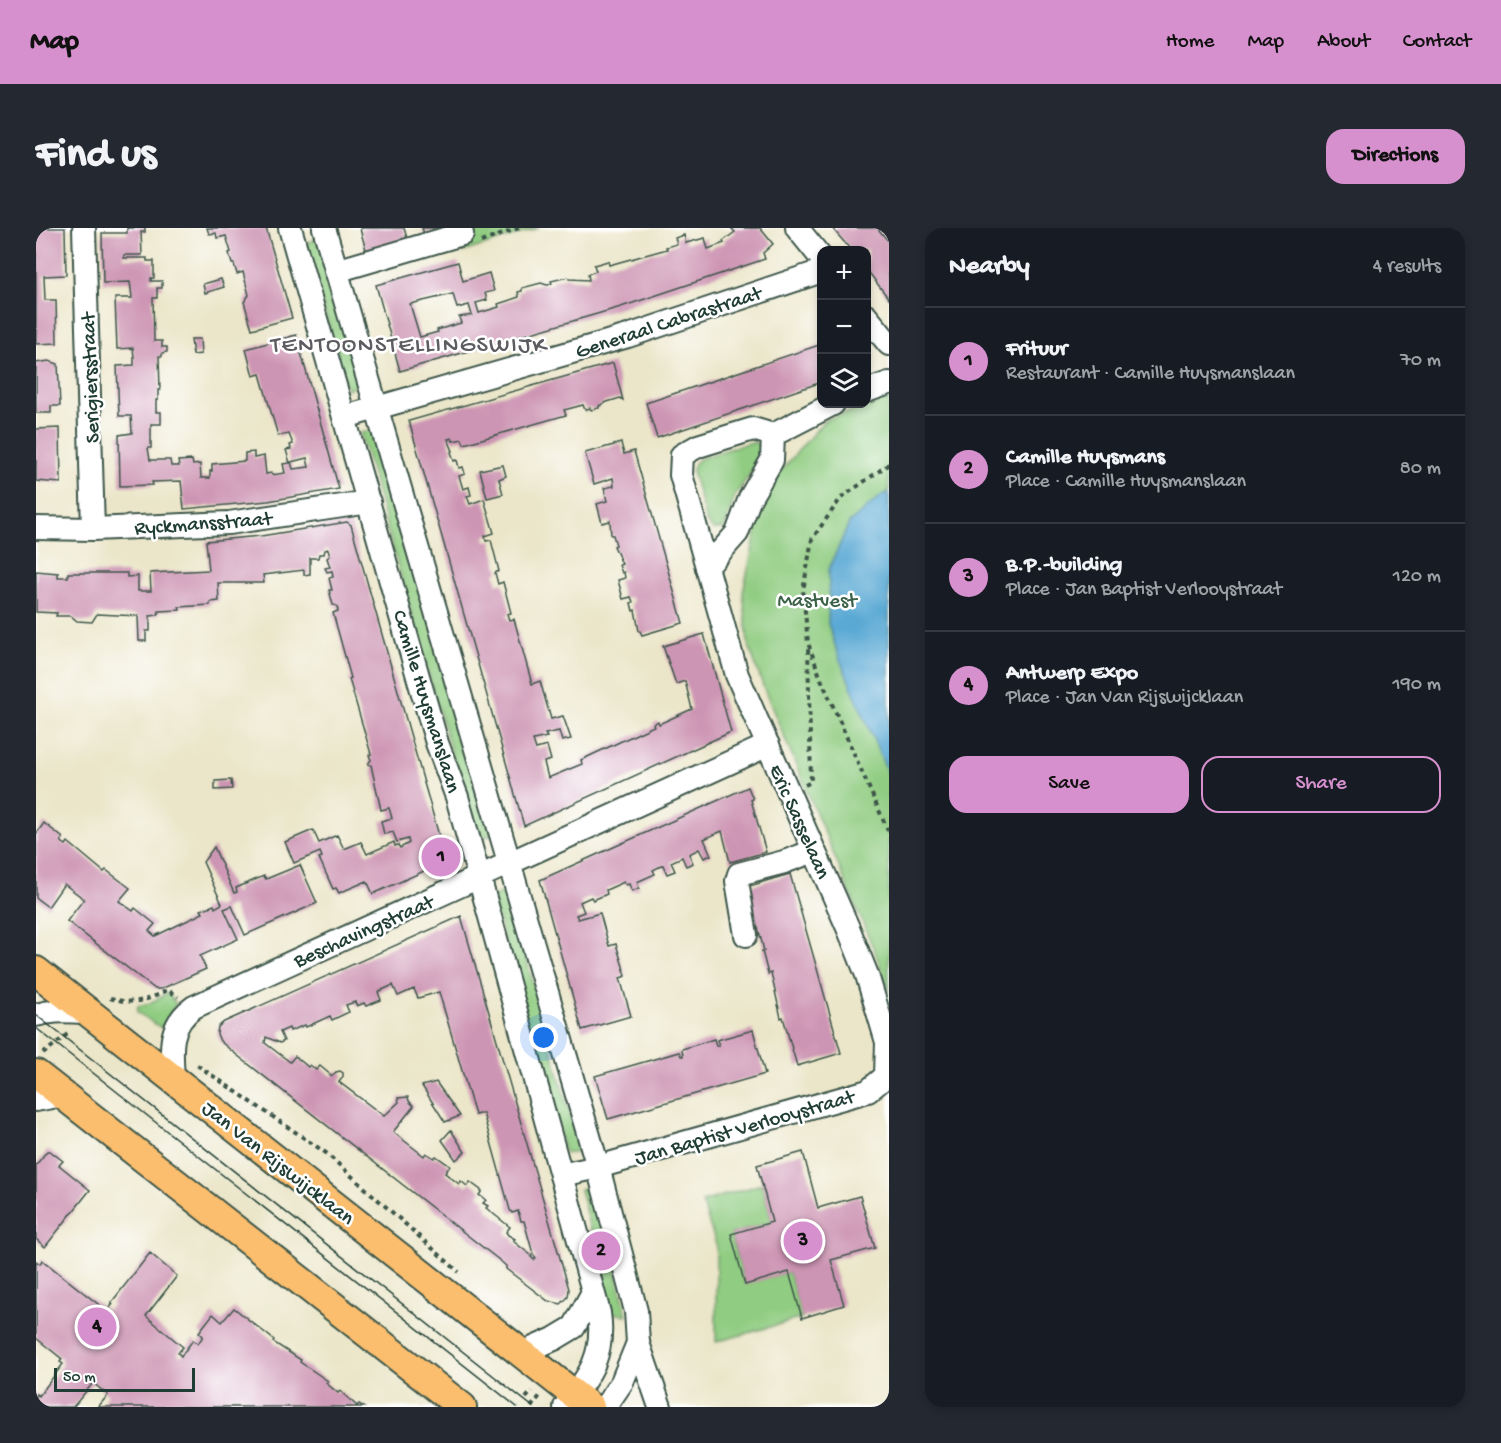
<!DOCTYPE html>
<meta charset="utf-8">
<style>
:root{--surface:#171b24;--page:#242831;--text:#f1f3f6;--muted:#9ea1a6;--line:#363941;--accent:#d690ce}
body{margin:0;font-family:"Gochi Hand",sans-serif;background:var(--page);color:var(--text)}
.controls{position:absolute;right:18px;top:18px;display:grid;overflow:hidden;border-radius:12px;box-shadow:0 3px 9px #0003}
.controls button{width:54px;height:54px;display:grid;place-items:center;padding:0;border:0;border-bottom:2px solid var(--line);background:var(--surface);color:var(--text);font:30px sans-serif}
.scale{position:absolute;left:18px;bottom:15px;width:141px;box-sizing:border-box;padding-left:6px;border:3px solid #1f3d34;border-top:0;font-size:16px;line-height:21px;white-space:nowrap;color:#1f3d34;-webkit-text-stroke:4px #fff;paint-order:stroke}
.you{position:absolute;left:508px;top:810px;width:21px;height:21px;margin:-15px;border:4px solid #fff;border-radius:50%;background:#1a73e8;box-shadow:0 0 0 9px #1a73e833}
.badge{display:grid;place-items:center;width:39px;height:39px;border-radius:50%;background:var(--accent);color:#111;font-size:20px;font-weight:700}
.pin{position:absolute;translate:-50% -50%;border:3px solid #fff;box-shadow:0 2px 6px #0006}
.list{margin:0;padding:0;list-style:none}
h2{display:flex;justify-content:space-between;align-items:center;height:78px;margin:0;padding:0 24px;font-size:26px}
h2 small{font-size:20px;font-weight:400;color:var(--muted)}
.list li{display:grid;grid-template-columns:39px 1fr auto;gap:18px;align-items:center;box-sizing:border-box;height:108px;padding:0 24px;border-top:2px solid var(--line)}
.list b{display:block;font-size:22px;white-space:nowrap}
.list p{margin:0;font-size:20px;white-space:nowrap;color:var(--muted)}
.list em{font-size:20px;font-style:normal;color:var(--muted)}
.actions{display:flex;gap:12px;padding:18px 24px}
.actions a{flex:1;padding:14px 0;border:2px solid var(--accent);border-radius:18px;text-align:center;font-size:21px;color:var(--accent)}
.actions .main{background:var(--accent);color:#111}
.icon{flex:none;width:33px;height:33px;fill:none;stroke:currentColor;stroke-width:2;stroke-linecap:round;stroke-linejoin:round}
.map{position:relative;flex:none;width:853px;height:1179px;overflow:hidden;border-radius:18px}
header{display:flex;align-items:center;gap:36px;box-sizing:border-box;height:84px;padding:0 30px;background:var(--accent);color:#111}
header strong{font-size:28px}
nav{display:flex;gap:33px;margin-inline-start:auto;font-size:21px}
.intro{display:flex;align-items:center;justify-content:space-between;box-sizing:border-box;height:144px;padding:0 36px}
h1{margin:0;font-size:42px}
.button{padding:15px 27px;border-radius:18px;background:var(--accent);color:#111;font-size:21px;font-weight:700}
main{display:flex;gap:36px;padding:0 36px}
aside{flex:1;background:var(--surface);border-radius:18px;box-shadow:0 3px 9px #0003}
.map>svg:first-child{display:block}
.green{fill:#90cc81;stroke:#58845a;stroke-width:1.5}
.water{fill:#5aa9d4;stroke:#3c7384;stroke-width:1.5}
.building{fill:#cd95b4;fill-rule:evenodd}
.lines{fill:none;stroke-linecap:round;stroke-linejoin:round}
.minor-casing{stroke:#3e564a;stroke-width:26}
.major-casing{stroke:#3e564a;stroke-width:32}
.path{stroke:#3e564a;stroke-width:4;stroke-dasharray:4.5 4.5;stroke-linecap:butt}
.minor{stroke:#fff;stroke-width:22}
.major{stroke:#fbbe6e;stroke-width:28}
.tram{stroke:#1f3d34;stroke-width:1.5}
.labels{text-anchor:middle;stroke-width:5;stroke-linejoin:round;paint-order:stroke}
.street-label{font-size:21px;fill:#1f3d34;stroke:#fff}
.park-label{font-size:21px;fill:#3b6147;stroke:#fff}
.quarter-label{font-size:24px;letter-spacing:1.5px;fill:#5c5c61;stroke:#fff}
</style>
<header>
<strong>Map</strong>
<nav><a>Home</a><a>Map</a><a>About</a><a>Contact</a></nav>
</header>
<div class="intro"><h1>Find us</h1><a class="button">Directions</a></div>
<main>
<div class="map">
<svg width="853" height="1179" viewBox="0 0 853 1179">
<rect width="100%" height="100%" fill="#fff"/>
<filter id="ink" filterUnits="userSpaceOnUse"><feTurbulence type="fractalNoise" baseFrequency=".0167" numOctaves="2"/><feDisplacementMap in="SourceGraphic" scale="12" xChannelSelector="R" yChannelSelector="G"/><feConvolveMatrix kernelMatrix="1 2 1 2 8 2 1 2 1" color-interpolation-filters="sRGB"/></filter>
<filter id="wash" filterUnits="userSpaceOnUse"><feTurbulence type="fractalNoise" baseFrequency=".008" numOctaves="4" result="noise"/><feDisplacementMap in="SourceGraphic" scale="24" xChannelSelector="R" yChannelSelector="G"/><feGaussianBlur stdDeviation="1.35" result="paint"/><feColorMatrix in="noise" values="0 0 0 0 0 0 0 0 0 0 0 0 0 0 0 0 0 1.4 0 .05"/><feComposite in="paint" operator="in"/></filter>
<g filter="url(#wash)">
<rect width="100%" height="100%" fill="#ebe6c9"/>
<!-- green -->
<g class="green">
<polygon points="420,0 503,0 427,24"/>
<polygon points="285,10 327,156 311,161 269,15"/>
<polygon points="853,171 853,764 841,729 728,461 712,415 707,364 730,260 789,192"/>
<polygon points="340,201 456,607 440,612 324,205"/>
<path d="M718 214 723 217 727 226 699 268 688 300 677 302 670 293 656 243C657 235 659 233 666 230L711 215Z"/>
<polygon points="471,662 544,923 529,925 456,669"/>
<polygon points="132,765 140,776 125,800 101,784 102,778 112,776"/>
<polygon points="726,956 736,994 695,1006 709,1056 753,1044 766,1090 680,1114 680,1016 666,974"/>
<polygon points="555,958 569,1010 557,1013 544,961"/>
<polygon points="578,1034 591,1087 575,1085 565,1037"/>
</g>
<!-- water -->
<polygon class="water" points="853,264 853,548 804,432 792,396 793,341 813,295 846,267"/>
<g id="blocks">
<!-- building -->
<g class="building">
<polygon points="0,0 29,0 30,47 8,48 9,72 20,72 21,115 0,116"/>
<path d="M91 0H109V4H105L106 27H88V30H111V33H118V50H115V53H126V60H121V70H117L118 113H126V119H131V124L126 125V128H123L124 162H122V172H120V184H125V196H115V220H112L114 232H134L135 238H143L142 233 156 232 157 237 164 236 165 250H174V243H176V236L209 233V225L218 224V230L228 228 230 246 235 245 236 247 249 245 247 236 254 235 250 222 255 221 254 217 257 216 253 206 242 208 224 146 217 148 210 121 260 107 303 261 232 273 148 281 145 253 116 254 117 257 84 258 83 207 96 205 95 188H83L81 138 98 137V129L97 120 81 121 79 70H96L95 61 94 54 67 55 66 5H91ZM271 230 273 239 257 241 255 234Z"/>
<polygon points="171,0 230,0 256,90 216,101 208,74 213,67 207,44 201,46 198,36 196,36 193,25 195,24 190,8 181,10 180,5 173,6"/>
<polygon points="327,0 368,0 371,10 330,22 324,1"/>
<polygon points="386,0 405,0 405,1 388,6"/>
<path d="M695 0H724L737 16 727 25 729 31 585 79 364 143 340 57 422 34 427 53 453 45 458 63 449 65 451 72 440 75 443 85 463 79 462 76 483 69 482 64 486 63V60L505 55 511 57 516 56 515 53 532 49 533 51 553 52 552 46 560 43 558 37 572 33 573 37 631 21 630 19 641 16 639 10 648 7 650 15 669 10 672 21 688 15 687 13 699 4ZM417 66 421 80 433 77 436 87 423 89 425 95 401 102 402 104 384 109 374 76Z"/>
<polygon points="796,0 845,0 843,2 853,14 853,71 831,42 831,22 815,22"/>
<polygon points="185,51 188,59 169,65 167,56"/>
<polygon points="155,111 164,111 165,126 157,127"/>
<polygon points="786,116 786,154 621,210 610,175"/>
<polygon points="13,133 22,136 24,178 15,178 15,185 0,185 0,135"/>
<polygon points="577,135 587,172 584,170 568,175 563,178 563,180 555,182 554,180 549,182 547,177 528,182 530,187 428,216 426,211 417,213 416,210 412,211 417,223 415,224 418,233 421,232 423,240 427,239 429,246 423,248 427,261 433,259 435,267 431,268 434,276 448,271 458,305 449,308 450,313 455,312 463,343 459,345 462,356 467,354 475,385 471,386 473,392 478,391 496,456 504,453 515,491 527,488 535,511 526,513 523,503 509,506 511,509 497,512 500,521 511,518 515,532 508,534 512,550 546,536 545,532 607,503 618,498 617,496 622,493 623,496 656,481 649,453 640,456 627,418 668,406 695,504 488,598 373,193"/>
<polygon points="24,200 25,255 0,253 0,201"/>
<polygon points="585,215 588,226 598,223 647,395 606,407 604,403 603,403 599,382 597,383 595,375 597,374 595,369 587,371 582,352 589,350 588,344 586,345 583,337 586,336 578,318 580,317 577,307 575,307 574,293 566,295 561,276 571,273 568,260 578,258 577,250 558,256 549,225"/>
<polygon points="467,237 470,248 463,251 467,266 451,270 444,242"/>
<polygon points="311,294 315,297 409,629 406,635 337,666 331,653 303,665 300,660 297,661 283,630 286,629 284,624 258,635 249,614 277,602 283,615 301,607 308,621 325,614 331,626 358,614 359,618 362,617 364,620 373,615 372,611 361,614 357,604 348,606 345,593 356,590 353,580 345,582 335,537 332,536 335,532 333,527 335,526 313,451 315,450 297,385 302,383 301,378 297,377 293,362 296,362 293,350 297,349 296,343 291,344 289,340 294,339 291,330 294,328 292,321 289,322 288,326 283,326 282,330 274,330 274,346 268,347 268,342 227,347 228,355 182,355 183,373 174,374 174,377 143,379 144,382 123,383 122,387 114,388 114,403 110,403 110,413 103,413 102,388 61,386 56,394 41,393 35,388 20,388 21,385 0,384 0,343 22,345 22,349 32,349 32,345 91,345 91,349 102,348 102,363 115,363 114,345 173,342 170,313 225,308"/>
<polygon points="195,552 196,561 179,562 179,553"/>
<polygon points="712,559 717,571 715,572 730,624 694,634 686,603 668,611 675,627 668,630 663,621 653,626 657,635 650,638 646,629 635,634 639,643 631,646 627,637 617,642 619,646 601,654 603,660 596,663 593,656 590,657 588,654 570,662 571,666 557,672 555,669 544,674 548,684 540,687 542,691 564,685 573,718 580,716 590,748 584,750 595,788 546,802 504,652"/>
<polygon points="8,595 27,610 25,613 27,615 30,617 32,614 68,644 70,642 94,660 83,673 97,683 99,680 119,696 113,703 119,708 167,685 165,682 178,677 179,680 186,676 167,634 178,619 198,665 201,664 200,660 228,648 230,651 264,637 281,675 209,707 196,678 188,681 202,711 164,728 170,741 125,761 119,761 31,693 48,671 28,656 12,679 0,670 0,606"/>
<polygon points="754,646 805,825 761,838 747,789 745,790 735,745 732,746 726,723 728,723 722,699 719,700 710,659"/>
<path d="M425 688 533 1061 532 1069 525 1076 512 1073 470 1041V1038L463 1032 197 824 184 813 181 806 182 799 188 794ZM357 757 362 768 378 761 382 770 403 764 439 887 447 885 474 982 476 985 482 983 485 993H488L497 1026 500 1030 498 1032 495 1029 496 1028 477 1013 479 1011 472 1007 470 1004 474 999 450 980 452 978 447 975 450 972 443 967 446 963 434 954 431 958 425 953 423 956 409 945 414 938 400 928 398 930 390 925 388 928 357 904 378 878 373 873 372 869 362 870 363 874 348 888 303 854 307 849V845L304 843 300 844 296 848 284 838 280 842 274 837 272 839 259 828 254 834 229 815 230 809 244 815 248 813 244 804 253 800 254 803 269 797 270 799 294 788 296 792 313 784 310 777 319 774 321 778 328 775 330 778 345 772 342 764Z"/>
<polygon points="717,802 729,846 572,891 559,848 643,824 645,828 647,828 646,821 678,811 680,818 683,817 681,812"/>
<polygon points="400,854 424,888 409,894 386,858"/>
<polygon points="415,902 429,924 420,932 406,912"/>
<polygon points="11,923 14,923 27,933 23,937 54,962 9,1019 0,1011 0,937"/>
<polygon points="767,924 782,980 824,968 839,1020 795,1032 808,1077 766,1090 753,1044 709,1057 695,1006 736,994 721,937"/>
<polygon points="114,1025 141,1048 110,1088 147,1119 142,1125 145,1128 157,1112 162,1116 167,1108 163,1104 177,1086 186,1094 198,1080 238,1112 237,1114 265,1132 264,1134 292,1153 290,1155 302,1165 304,1163 321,1178 323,1176 328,1179 62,1179 72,1167 57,1155 37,1179 0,1179 0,1166 3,1168 27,1136 24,1134 26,1131 0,1110 0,1033 4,1036 6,1032 71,1083 77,1076 75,1075"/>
</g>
</g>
</g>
<g filter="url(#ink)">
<use href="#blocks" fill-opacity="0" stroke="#3e564a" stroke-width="1.5"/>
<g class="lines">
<!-- minor casing -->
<g class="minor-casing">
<g id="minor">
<polyline points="48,0 57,301"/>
<path d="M254 0 401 515 421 569 563 1085C569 1126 554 1148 529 1179"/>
<polyline points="288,0 562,939 600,1083 602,1115 624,1179"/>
<polyline points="761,0 786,31"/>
<polyline points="300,43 426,6"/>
<polyline points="830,88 853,116"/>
<polyline points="830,163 853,155"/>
<polyline points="309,189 592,108 786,43"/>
<polyline points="0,300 57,301 193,295 333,274"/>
<polyline points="671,339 645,247 646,227 662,218 717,201 737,207"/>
<polyline points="710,707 701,653 703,646 748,634 778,623"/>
<path d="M0 787C22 781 31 784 53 784"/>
<path d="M137 850C135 822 132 797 158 779L732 517"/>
<polyline points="0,872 28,867"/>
<polyline points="525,947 562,939 832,863 850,848 851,814 831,747 813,702 701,447 671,339 701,305 714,270 736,232 737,207 797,176"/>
<polyline points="486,1125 518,1111 538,1099 557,1064"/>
<polyline points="569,1179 586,1154 602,1115"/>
</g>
</g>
<!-- major casing -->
<g class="major-casing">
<g id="major">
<polyline points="0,743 554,1179"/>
<polyline points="0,846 426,1179"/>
</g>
</g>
<!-- path -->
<g class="path">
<polyline points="445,14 483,0"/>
<polyline points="853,236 805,270 776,311 767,363 772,415 785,451 853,605"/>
<polyline points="769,557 775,554 772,418"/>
<path d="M74 770C99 777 109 773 132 762L142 769"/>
<polyline points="7,826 34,804"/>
<polyline points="161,837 290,925 423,1044"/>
<polyline points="490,1170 496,1163"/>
<polyline points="495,1179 504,1168"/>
</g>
<!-- minor -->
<use href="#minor" class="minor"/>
<!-- major -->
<use href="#major" class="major"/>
<!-- tram -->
<g class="tram">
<polyline points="0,787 497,1179"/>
<polyline points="0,800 481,1179"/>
</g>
</g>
</g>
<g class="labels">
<!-- street labels -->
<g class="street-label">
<text transform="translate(632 93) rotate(-18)" y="7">Generaal Cabrastraat</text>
<text transform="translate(53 150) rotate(-92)" y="7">Serigiersstraat</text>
<text transform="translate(167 294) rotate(-4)" y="7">Ryckmansstraat</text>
<text transform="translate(392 473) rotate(73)" y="7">Camille Huysmanslaan</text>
<text transform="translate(765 593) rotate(66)" y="7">Eric Sasselaan</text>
<text transform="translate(327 702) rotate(-24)" y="7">Beschavingstraat</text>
<text transform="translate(708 898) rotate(-16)" y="7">Jan Baptist Verlooystraat</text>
<text transform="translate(243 934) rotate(38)" y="7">Jan Van Rijswijcklaan</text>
</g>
<!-- park labels -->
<g class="park-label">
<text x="781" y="378">Mastvest</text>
</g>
<!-- quarter labels -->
<g class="quarter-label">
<text x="373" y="123">TENTOONSTELLINGSWIJK</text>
</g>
</g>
</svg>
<div class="controls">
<button>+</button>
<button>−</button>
<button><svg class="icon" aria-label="layers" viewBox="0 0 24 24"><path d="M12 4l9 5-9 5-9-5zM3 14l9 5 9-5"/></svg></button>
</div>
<div class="scale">50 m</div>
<div class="you"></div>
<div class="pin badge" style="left:405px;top:629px">1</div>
<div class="pin badge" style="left:565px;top:1023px">2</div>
<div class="pin badge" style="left:767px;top:1013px">3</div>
<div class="pin badge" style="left:61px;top:1099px">4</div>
</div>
<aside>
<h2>Nearby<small>4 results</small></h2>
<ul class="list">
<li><span class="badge">1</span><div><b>Frituur</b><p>Restaurant · Camille Huysmanslaan</p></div><em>70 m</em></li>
<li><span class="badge">2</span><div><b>Camille Huysmans</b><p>Place · Camille Huysmanslaan</p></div><em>80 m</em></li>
<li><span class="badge">3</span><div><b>B.P.-building</b><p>Place · Jan Baptist Verlooystraat</p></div><em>120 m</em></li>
<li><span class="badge">4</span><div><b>Antwerp Expo</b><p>Place · Jan Van Rijswijcklaan</p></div><em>190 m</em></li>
</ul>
<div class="actions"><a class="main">Save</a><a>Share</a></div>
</aside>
</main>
